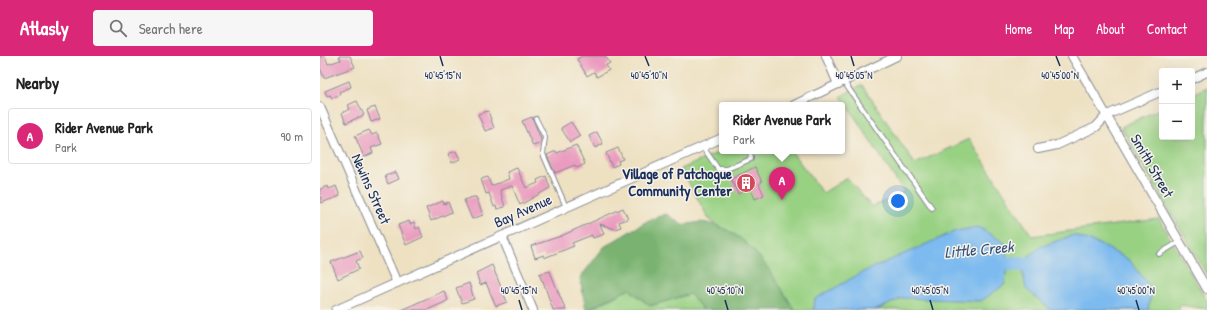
<!DOCTYPE html>
<meta charset="utf-8">
<style>
:root{--surface:#fff;--page:#f6f6f6;--text:#222;--muted:#767676;--line:#e0e0e0;--accent:#db2777}
body{margin:0;font-family:"Patrick Hand",sans-serif;background:var(--page);color:var(--text)}
.controls{position:absolute;right:12px;top:12px;display:grid;overflow:hidden;border-radius:4px;box-shadow:0 4px 16px #0002}
.controls button{width:36px;height:36px;display:grid;place-items:center;padding:0;border:0;border-bottom:1px solid var(--line);background:var(--surface);color:var(--text);font:20px sans-serif}
.you{position:absolute;left:578px;top:145px;width:14px;height:14px;margin:-10px;border:3px solid #fff;border-radius:50%;background:#1a73e8;box-shadow:0 0 0 6px #1a73e833}
.badge{display:grid;place-items:center;width:26px;height:26px;border-radius:50%;background:var(--accent);color:#fff;font-size:13px;font-weight:700}
.pin{position:absolute;translate:-50% -33px;filter:drop-shadow(0 1px 2px #0008)}
.pin::after{content:'';position:absolute;top:21px;width:14px;height:12px;background:inherit;clip-path:polygon(0 0,100% 0,50% 100%)}
.popup{position:absolute;left:399px;top:46px;width:126px;height:52px;box-sizing:border-box;display:grid;place-content:center;border-radius:4px;background:var(--surface);filter:drop-shadow(0 1px 3px #0005);font-size:13px;white-space:nowrap;color:var(--muted)}
.popup b{font-size:15px;color:var(--text)}
.popup::after{content:'';position:absolute;left:50%;top:100%;margin-left:-8px;border:8px solid transparent;border-top-color:var(--surface)}
.list{margin:0;padding:0;list-style:none}
h2{display:flex;justify-content:space-between;align-items:center;height:52px;margin:0;padding:0 16px;font-size:17px}
h2 small{font-size:13px;font-weight:400;color:var(--muted)}
.list li{display:grid;grid-template-columns:26px 1fr auto;gap:12px;align-items:center;box-sizing:border-box;height:56px;margin:0 8px 8px;padding:0 8px;border:1px solid var(--line);border-radius:4px}
.list b{display:block;font-size:15px;white-space:nowrap}
.list p{margin:0;font-size:13px;white-space:nowrap;color:var(--muted)}
.list em{font-size:13px;font-style:normal;color:var(--muted)}
.icon{flex:none;width:22px;height:22px;fill:none;stroke:currentColor;stroke-width:2;stroke-linecap:round;stroke-linejoin:round}
.map{position:relative;flex:none;width:887px;height:254px;overflow:hidden}
header{display:flex;align-items:center;gap:24px;box-sizing:border-box;height:56px;padding:0 20px;background:var(--accent);color:#fff}
header strong{font-size:19px}
nav{display:flex;gap:22px;margin-inline-start:auto;font-size:14px}
.search{width:280px;height:36px;background:var(--page);display:flex;align-items:center;gap:10px;box-sizing:border-box;padding:0 14px;border-radius:4px;color:var(--muted);font-size:15px}
main{display:flex}
aside{flex:1;background:var(--surface)}
.map>svg:first-child{display:block}
.green{fill:#99d183;stroke:#5a8070}
.forest{fill:#7ab371;stroke:#4a7168}
.water{fill:#7cbaef;stroke:#4c74a6}
.lines{fill:none;stroke-linecap:round;stroke-linejoin:round}
.river{stroke:#7cbaef;stroke-width:15}
.building{fill:#ea9bbf}
.service-casing{stroke:#848890;stroke-width:6}
.minor-casing{stroke:#848890;stroke-width:10}
.service{stroke:#fff;stroke-width:4}
.minor{stroke:#fff;stroke-width:8}
.ticks{fill:none;stroke:#1b2f5e;stroke-width:1.5}
.labels{text-anchor:middle;stroke-width:3;stroke-linejoin:round;paint-order:stroke}
.street-label{font-size:15px;fill:#1b2f5e;stroke:#f7f3e8}
.poi-label{font-size:15px;font-weight:bold;fill:#1b2f5e;stroke:#f7f3e8;text-anchor:end}
.water-label{font-size:16px;font-style:italic;fill:#335282;stroke:#f7f3e8}
.ticks-label{font-size:10px;text-anchor:middle;fill:#1b2f5e;stroke:#f7f3e8;stroke-width:3;stroke-linejoin:round;paint-order:stroke}
</style>
<header>
<strong>Atlasly</strong>
<div class="search"><svg class="icon" aria-label="search" viewBox="0 0 24 24"><circle cx="10" cy="10" r="6"/><path d="M15 15l6 6"/></svg>Search here</div>
<nav><a>Home</a><a>Map</a><a>About</a><a>Contact</a></nav>
</header>
<main>
<aside>
<h2>Nearby<small></small></h2>
<ul class="list">
<li><span class="badge">A</span><div><b>Rider Avenue Park</b><p>Park</p></div><em>90 m</em></li>
</ul>
</aside>
<div class="map">
<svg width="887" height="254" viewBox="0 0 887 254">
<rect width="100%" height="100%" fill="#f7f3e8"/>
<filter id="ink" filterUnits="userSpaceOnUse"><feTurbulence type="fractalNoise" baseFrequency=".025" numOctaves="2"/><feDisplacementMap in="SourceGraphic" scale="8" xChannelSelector="R" yChannelSelector="G"/><feConvolveMatrix kernelMatrix="1 2 1 2 8 2 1 2 1" color-interpolation-filters="sRGB"/></filter>
<filter id="wash" filterUnits="userSpaceOnUse"><feTurbulence type="fractalNoise" baseFrequency=".012" numOctaves="4" result="noise"/><feDisplacementMap in="SourceGraphic" scale="16" xChannelSelector="R" yChannelSelector="G"/><feGaussianBlur stdDeviation="0.9" result="paint"/><feColorMatrix in="noise" values="0 0 0 0 0 0 0 0 0 0 0 0 0 0 0 0 0 1.4 0 .05"/><feComposite in="paint" operator="in"/></filter>
<g filter="url(#wash)">
<rect width="100%" height="100%" fill="#eee1c2"/>
<!-- green -->
<g class="green">
<polygon points="542,29 595,108 649,83 712,180 839,163 887,245 887,253 860,249 859,254 474,254 434,200 389,163 361,113 402,95 471,95 503,137 527,122 552,151 584,136 521,40"/>
<polygon points="887,31 887,219 801,71 842,52 842,81 872,81 872,38"/>
<polygon points="309,233 330,250 370,238 383,254 269,254"/>
</g>
<!-- forest -->
<path class="forest" d="M346 158 363 169C370 168 380 165 387 167 432 176 452 220 475 254H383L370 238 330 250 309 233 266 254 260 222 284 191 329 164Z"/>
<!-- water -->
<g class="water">
<polygon points="658,171 685,187 687,206 685,228 661,245 583,242 556,254 493,254 495,243 543,216 636,175"/>
<polygon points="753,179 781,189 809,204 832,233 828,254 731,254 706,233 701,207 720,191"/>
</g>
<g class="lines">
<!-- river -->
<path class="river" d="M666 209C688 206 700 207 721 213"/>
</g>
<g id="blocks">
<!-- building -->
<g class="building">
<polygon points="0,0 5,0 8,8 21,4 19,0 30,0 35,11 4,22 0,12"/>
<polygon points="262,0 285,0 290,7 286,9 289,14 277,21 274,16 267,20 257,3"/>
<polygon points="29,25 31,31 19,36 20,39 12,42 10,39 7,40 5,35"/>
<polygon points="37,45 44,59 26,67 22,57 30,53 28,49"/>
<polygon points="55,51 60,63 51,66 47,54"/>
<polygon points="168,55 174,72 165,75 158,58"/>
<polygon points="212,61 221,83 221,87 213,90 202,65"/>
<polygon points="251,66 260,80 250,86 241,72"/>
<polygon points="49,74 52,79 57,77 62,88 51,92 53,97 44,101 35,80"/>
<polygon points="277,76 283,88 275,92 269,80"/>
<polygon points="256,89 265,108 257,112 255,109 235,117 227,99 236,95 237,97"/>
<polygon points="298,92 303,103 298,105 299,108 292,111 286,97"/>
<polygon points="136,95 140,103 132,107 128,98"/>
<polygon points="435,111 442,126 439,128 444,139 435,143 430,132 418,138 411,123"/>
<polygon points="197,112 206,132 218,127 217,124 226,120 230,132 200,149 192,130 180,134 185,151 177,153 176,150 174,151 169,137 166,138 161,123 168,121 171,130 189,123 187,116"/>
<polygon points="76,116 79,123 68,128 65,120"/>
<polygon points="8,130 9,133 16,130 20,140 1,147 0,133"/>
<polygon points="153,141 156,141 163,159 152,163 144,144"/>
<polygon points="123,145 124,148 128,146 132,156 111,165 106,152"/>
<polygon points="303,152 308,163 299,166 301,171 295,173 280,168 284,178 273,182 272,179 252,187 254,190 224,202 224,199 215,202 211,190 241,180"/>
<polygon points="89,165 90,168 94,166 96,173 99,171 103,181 86,189 78,169"/>
<polygon points="40,195 43,202 36,205 39,213 18,223 11,206"/>
<polygon points="172,209 187,246 176,250 166,227 160,229 156,217"/>
<polygon points="230,215 238,236 246,254 233,254 223,225 222,225 219,218"/>
<polygon points="149,227 154,243 142,247 136,232"/>
<polygon points="124,235 128,244 123,247 107,254 81,254"/>
</g>
</g>
</g>
<g filter="url(#ink)">
<use href="#blocks" fill-opacity="0" stroke="#848890" stroke-width="1"/>
<g class="lines">
<!-- service casing -->
<g class="service-casing">
<g id="service">
<polyline points="524,26 612,152"/>
<polyline points="216,63 225,81 223,98 246,151"/>
<polyline points="383,91 398,113 407,113 431,103 430,95"/>
<polyline points="839,198 859,186"/>
</g>
</g>
<!-- minor casing -->
<g class="minor-casing">
<g id="minor">
<polyline points="506,0 518,28"/>
<polyline points="752,0 887,233"/>
<polyline points="872,23 887,16"/>
<polyline points="474,49 577,0"/>
<polyline points="0,51 77,227"/>
<polyline points="718,93 737,89 776,71 787,59 842,35"/>
<polyline points="182,180 213,254"/>
<polyline points="16,254 402,82"/>
</g>
</g>
<!-- service -->
<use href="#service" class="service"/>
<!-- minor -->
<use href="#minor" class="minor"/>
</g>
</g>
<!-- ticks -->
<path class="ticks" d="M120 0 123 10M325 0 329 10M531 0 534 10M736 0 740 10M199 244 202 254M405 244 408 254M610 244 613 254M816 244 819 254"/>
<!-- icons -->
<defs>
<g id="building-disc" transform="scale(1)"><circle r="9.5" fill="#d1495b" stroke="#f7f3e8"/><path d="M-4-6H4V6H1V3H-1V6H-4ZM-2.5-4.3h1.7v1.8h-1.7ZM.8-4.3h1.7v1.8H.8ZM-2.5-1h1.7V.8h-1.7ZM.8-1h1.7V.8H.8Z" fill="#fff"/></g>
</defs>
<g fill-rule="evenodd">
<use href="#building-disc" x="426" y="127"/>
</g>
<g class="labels">
<!-- street labels -->
<g class="street-label">
<text transform="translate(832 110) rotate(60)" y="5">Smith Street</text>
<text transform="translate(51 133) rotate(66)" y="5">Newins Street</text>
<text transform="translate(203 155) rotate(-24)" y="5">Bay Avenue</text>
</g>
<!-- poi labels -->
<g class="poi-label">
<text x="412" y="123">Village of Patchogue<tspan x="412" dy="17">Community Center</tspan></text>
</g>
<!-- water labels -->
<g class="water-label">
<text transform="translate(659 193) rotate(-5)" y="6">Little Creek</text>
</g>
</g>
<g class="ticks-label">
<text x="123" y="23">40°45'15"N</text>
<text x="329" y="23">40°45'10"N</text>
<text x="534" y="23">40°45'05"N</text>
<text x="740" y="23">40°45'00"N</text>
<text x="199" y="238">40°45'15"N</text>
<text x="405" y="238">40°45'10"N</text>
<text x="610" y="238">40°45'05"N</text>
<text x="816" y="238">40°45'00"N</text>
</g>
</svg>
<div class="controls">
<button>+</button>
<button>−</button>
</div>
<div class="you"></div>
<div class="pin badge" style="left:462px;top:144px">A</div>
<div class="popup"><b>Rider Avenue Park</b>Park</div>
</div>
</main>
